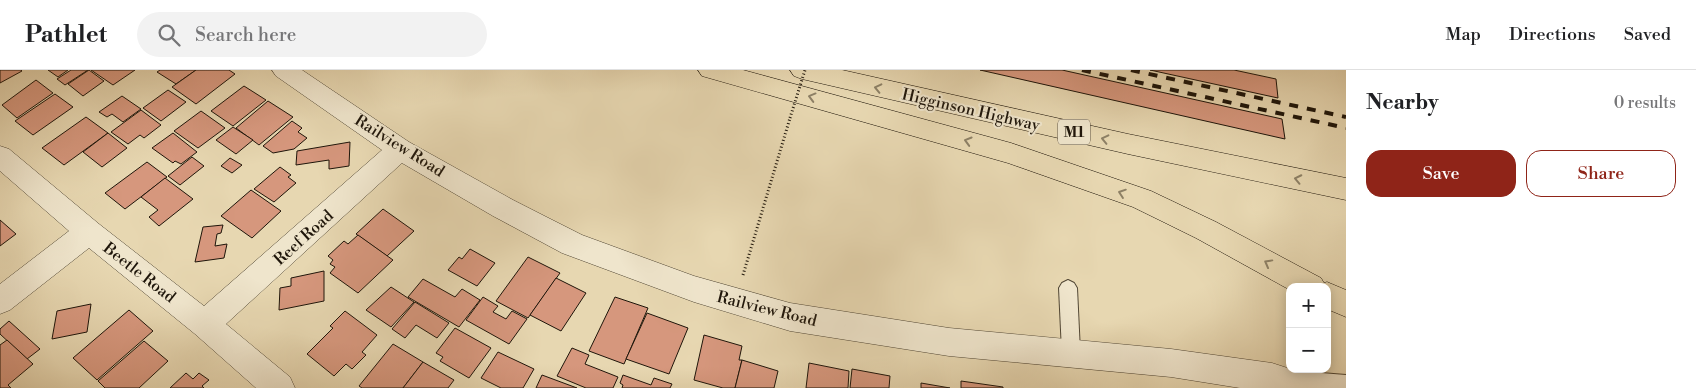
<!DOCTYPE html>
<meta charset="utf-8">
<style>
:root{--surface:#fff;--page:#f2f2f2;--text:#202124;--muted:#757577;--line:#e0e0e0;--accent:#8f2418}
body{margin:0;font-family:"Libre Bodoni",serif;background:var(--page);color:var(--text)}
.controls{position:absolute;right:15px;bottom:15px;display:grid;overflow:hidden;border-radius:10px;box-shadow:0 2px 12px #0003}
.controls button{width:45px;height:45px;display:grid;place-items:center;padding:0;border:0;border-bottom:1px solid var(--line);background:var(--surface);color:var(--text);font:25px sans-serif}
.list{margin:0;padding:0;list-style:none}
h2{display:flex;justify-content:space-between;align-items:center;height:65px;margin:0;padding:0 20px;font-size:21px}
h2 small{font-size:16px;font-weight:400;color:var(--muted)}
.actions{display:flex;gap:10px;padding:15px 20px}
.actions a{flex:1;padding:11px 0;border:1px solid var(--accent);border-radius:15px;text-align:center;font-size:18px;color:var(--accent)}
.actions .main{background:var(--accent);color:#fff}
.icon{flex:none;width:28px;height:28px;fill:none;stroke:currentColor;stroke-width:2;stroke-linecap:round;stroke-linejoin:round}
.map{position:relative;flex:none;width:1346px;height:318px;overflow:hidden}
header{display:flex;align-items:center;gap:30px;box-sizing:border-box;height:70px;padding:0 25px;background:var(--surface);border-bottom:1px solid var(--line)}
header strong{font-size:24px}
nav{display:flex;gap:28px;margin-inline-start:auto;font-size:18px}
.search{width:350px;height:45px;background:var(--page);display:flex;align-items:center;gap:12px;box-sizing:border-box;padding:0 18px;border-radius:28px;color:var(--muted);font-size:19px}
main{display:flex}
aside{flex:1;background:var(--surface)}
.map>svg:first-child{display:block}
.building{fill:#d6977d;stroke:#1e150a}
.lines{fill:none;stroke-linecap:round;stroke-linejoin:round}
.lane-casing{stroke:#504634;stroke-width:2}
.street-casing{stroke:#504634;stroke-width:1}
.highway-casing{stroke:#1e150a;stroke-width:1}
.path{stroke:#1e150a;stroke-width:3;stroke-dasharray:1 2.5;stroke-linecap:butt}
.lane{fill:#efe5cc;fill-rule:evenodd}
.street{fill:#efe5cc;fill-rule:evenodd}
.highway{fill:#e7d7b1;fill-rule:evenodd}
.rail{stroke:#1e150a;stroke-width:4;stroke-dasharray:9 9;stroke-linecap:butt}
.path-bridge{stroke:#1e150a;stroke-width:3;stroke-dasharray:1 2.5;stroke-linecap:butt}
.oneway{stroke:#8d8066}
.labels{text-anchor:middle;stroke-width:4;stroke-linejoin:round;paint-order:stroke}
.shield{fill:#efe5cc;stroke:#5d5344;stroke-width:1}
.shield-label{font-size:15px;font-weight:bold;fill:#1e150a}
.street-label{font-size:16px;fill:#1e150a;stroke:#efe5cc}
</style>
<header>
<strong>Pathlet</strong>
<div class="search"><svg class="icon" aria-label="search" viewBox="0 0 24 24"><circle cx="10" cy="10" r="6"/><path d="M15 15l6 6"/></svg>Search here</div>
<nav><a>Map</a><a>Directions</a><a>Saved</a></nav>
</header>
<main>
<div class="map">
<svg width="1346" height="318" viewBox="0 0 1346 318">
<rect width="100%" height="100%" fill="#e7d7b1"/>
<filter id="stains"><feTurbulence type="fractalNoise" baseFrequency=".004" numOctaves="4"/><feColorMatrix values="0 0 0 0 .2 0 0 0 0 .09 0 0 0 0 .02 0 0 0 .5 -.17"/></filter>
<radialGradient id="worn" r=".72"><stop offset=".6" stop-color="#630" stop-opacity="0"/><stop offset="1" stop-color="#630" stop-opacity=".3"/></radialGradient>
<!-- building -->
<g class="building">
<polygon points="0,0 21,0 22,1 0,13"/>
<polygon points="48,0 68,0 58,7"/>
<polygon points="71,0 88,0 65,15 57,9"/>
<polygon points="89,0 104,11 83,26 68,14"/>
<polygon points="91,0 135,0 113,15"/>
<polygon points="160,0 196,0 176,14 157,2"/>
<polygon points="196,0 229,0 235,4 196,34 172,17"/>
<polygon points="980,0 1062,0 1282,49 1285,69"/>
<polygon points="1150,0 1234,0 1276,9 1278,28"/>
<polygon points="36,10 53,23 17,48 2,35"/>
<polygon points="244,16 266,30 233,56 211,41"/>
<polygon points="168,20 186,32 161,51 143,38"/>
<polygon points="55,24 73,37 33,65 15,51"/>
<polygon points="122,26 141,39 123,52 112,44 107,47 99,42"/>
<polygon points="268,31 293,47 259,75 236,58"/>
<polygon points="141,40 161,55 144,68 140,65 128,74 111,62"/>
<polygon points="201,41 225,58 198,78 174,61"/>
<polygon points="86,47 108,63 64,95 42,78"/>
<polygon points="292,51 302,58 298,62 307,68 294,79 273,83 263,76"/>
<polygon points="233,57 253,70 236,84 216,70"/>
<polygon points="108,63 127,78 102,97 83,82"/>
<polygon points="173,63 197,82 181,94 175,91 173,93 152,78"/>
<polygon points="350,72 349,96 329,99 329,90 296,95 297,81"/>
<polygon points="192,87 204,96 180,115 168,106"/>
<polygon points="230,88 242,95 232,103 221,96"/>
<polygon points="147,92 167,107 125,139 105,123"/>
<polygon points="280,97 291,105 288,107 296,113 274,132 254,119"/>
<polygon points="165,108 193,129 159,156 149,147 158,140 141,127"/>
<polygon points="251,120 281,141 252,168 221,146"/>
<polygon points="383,139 414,161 387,186 356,164"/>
<polygon points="0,150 16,164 0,176"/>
<polygon points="223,155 221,163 217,164 215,176 227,174 224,188 195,192 203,157"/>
<polygon points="358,165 393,190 358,223 330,203 335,197 330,194 333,190 328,186 344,171 348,174"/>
<polygon points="470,179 495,193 477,216 448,200 459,187 462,189"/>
<polygon points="528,187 560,203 528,248 496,231"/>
<polygon points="324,201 324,231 279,240 280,218 291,216 291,208"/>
<polygon points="556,208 586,223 561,261 530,245"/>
<polygon points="423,209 455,227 462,219 480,230 459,257 408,227"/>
<polygon points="391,217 414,232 391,257 366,240"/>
<polygon points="483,227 498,236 493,242 506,249 512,241 527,249 509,274 466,250"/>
<polygon points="615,227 648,238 624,294 589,281"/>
<polygon points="415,232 449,253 437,268 416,255 405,268 392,259"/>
<polygon points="91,234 87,262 52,269 57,241"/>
<polygon points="129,240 153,261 97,310 73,288"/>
<polygon points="345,241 377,265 362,282 366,285 352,299 346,294 334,306 307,284 333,258 330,256"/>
<polygon points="647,243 688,258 669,304 626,289"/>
<polygon points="9,251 40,279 27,289 0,264 0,259"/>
<polygon points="455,258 491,278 469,308 440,291 443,287 436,283"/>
<polygon points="704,265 742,276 739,290 742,290 735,318 723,318 694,310"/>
<polygon points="7,270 33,294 8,315 11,318 0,318 0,275"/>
<polygon points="144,271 168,291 139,318 105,318 98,311"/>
<polygon points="393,274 423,292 403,318 362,318 359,316"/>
<polygon points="572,278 589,285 585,294 618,307 613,318 586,318 557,306"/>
<polygon points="498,282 534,299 523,318 501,318 481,308"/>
<polygon points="742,290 778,301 774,318 735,318"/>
<polygon points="423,292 454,310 448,318 403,318"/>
<polygon points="809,293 849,301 848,318 806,318"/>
<polygon points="852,299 890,306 889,318 850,318"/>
<polygon points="186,303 193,309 199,303 209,310 202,316 204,318 170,318"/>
<polygon points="542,305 577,318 536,318"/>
<polygon points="623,305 651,315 654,308 672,314 670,318 622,318 623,315 620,313"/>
<polygon points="961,311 1003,317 1003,318 961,318"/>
<polygon points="921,313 950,318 921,318"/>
</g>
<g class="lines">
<!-- lane casing -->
<g class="lane-casing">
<g id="lane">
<polygon points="1068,210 1074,213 1077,218 1080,282 1077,288 1071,290 1065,288 1062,282 1059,218 1062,213"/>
<polygon points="1296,301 1346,305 1346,318 1294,318 1290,316 1287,310 1290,304"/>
</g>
</g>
<!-- street casing -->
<g class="street-casing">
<polygon id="street" points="272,0 302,0 409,72 513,130 582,165 694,206 790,233 949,258 1171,279 1272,293 1315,307 1320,318 1240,318 1171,307 949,286 790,261 694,232 562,183 493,146 402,93 226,254 290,307 295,318 256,318 195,264 89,178 10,240 0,244 0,214 69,161 0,101 0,76 9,79 99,154 204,236 382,80 276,6"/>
</g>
<!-- highway casing -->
<g class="highway-casing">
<g id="highway">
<polygon points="698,0 743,0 1011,73 1151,121 1216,152 1321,208 1324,213 1327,212 1346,220 1346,247 1327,239 1327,217 1290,217 1290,220 1196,168 1133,137 1008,93 702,6"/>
<polygon points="790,0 842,0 1128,64 1346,108 1346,130 1128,84 802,9 794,6"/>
</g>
</g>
<!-- path -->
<polyline class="path" points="743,205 790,48"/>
<!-- lane -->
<use href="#lane" class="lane"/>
<!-- street -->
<use href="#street" class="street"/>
<!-- highway -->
<use href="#highway" class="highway"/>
<!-- rail -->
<g class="rail">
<polyline points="1082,0 1346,58"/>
<polyline points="1131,0 1346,47"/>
</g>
<!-- path-bridge -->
<polyline class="path-bridge" points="790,48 805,0"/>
</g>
<!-- one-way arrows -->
<defs><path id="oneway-chevron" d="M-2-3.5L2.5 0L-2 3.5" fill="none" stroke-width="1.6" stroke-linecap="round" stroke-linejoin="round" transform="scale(1.25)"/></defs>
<g class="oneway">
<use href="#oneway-chevron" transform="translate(878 18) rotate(-167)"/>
<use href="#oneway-chevron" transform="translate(812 27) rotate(-165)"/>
<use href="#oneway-chevron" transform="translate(1105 69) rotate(-167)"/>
<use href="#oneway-chevron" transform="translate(968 71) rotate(-164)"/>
<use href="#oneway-chevron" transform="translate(1298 109) rotate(-168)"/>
<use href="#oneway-chevron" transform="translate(1122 123) rotate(-161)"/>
<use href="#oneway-chevron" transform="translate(1268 193) rotate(-151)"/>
</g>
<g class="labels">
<!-- shield labels -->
<rect class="shield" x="1058" y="49.5" width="32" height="25" rx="4"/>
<g class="shield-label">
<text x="1074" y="67">M1</text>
</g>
<!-- street labels -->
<g class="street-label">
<text transform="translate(971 39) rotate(13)" y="6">Higginson Highway</text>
<text transform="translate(400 75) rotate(32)" y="6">Railview Road</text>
<text transform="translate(303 167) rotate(-42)" y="6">Reef Road</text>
<text transform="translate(140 202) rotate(38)" y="6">Beetle Road</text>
<text transform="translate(767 238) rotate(14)" y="6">Railview Road</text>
</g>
</g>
<rect width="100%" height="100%" filter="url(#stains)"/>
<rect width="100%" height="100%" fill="url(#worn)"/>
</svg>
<div class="controls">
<button>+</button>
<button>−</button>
</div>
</div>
<aside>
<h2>Nearby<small>0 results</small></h2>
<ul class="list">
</ul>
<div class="actions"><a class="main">Save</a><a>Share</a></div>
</aside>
</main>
